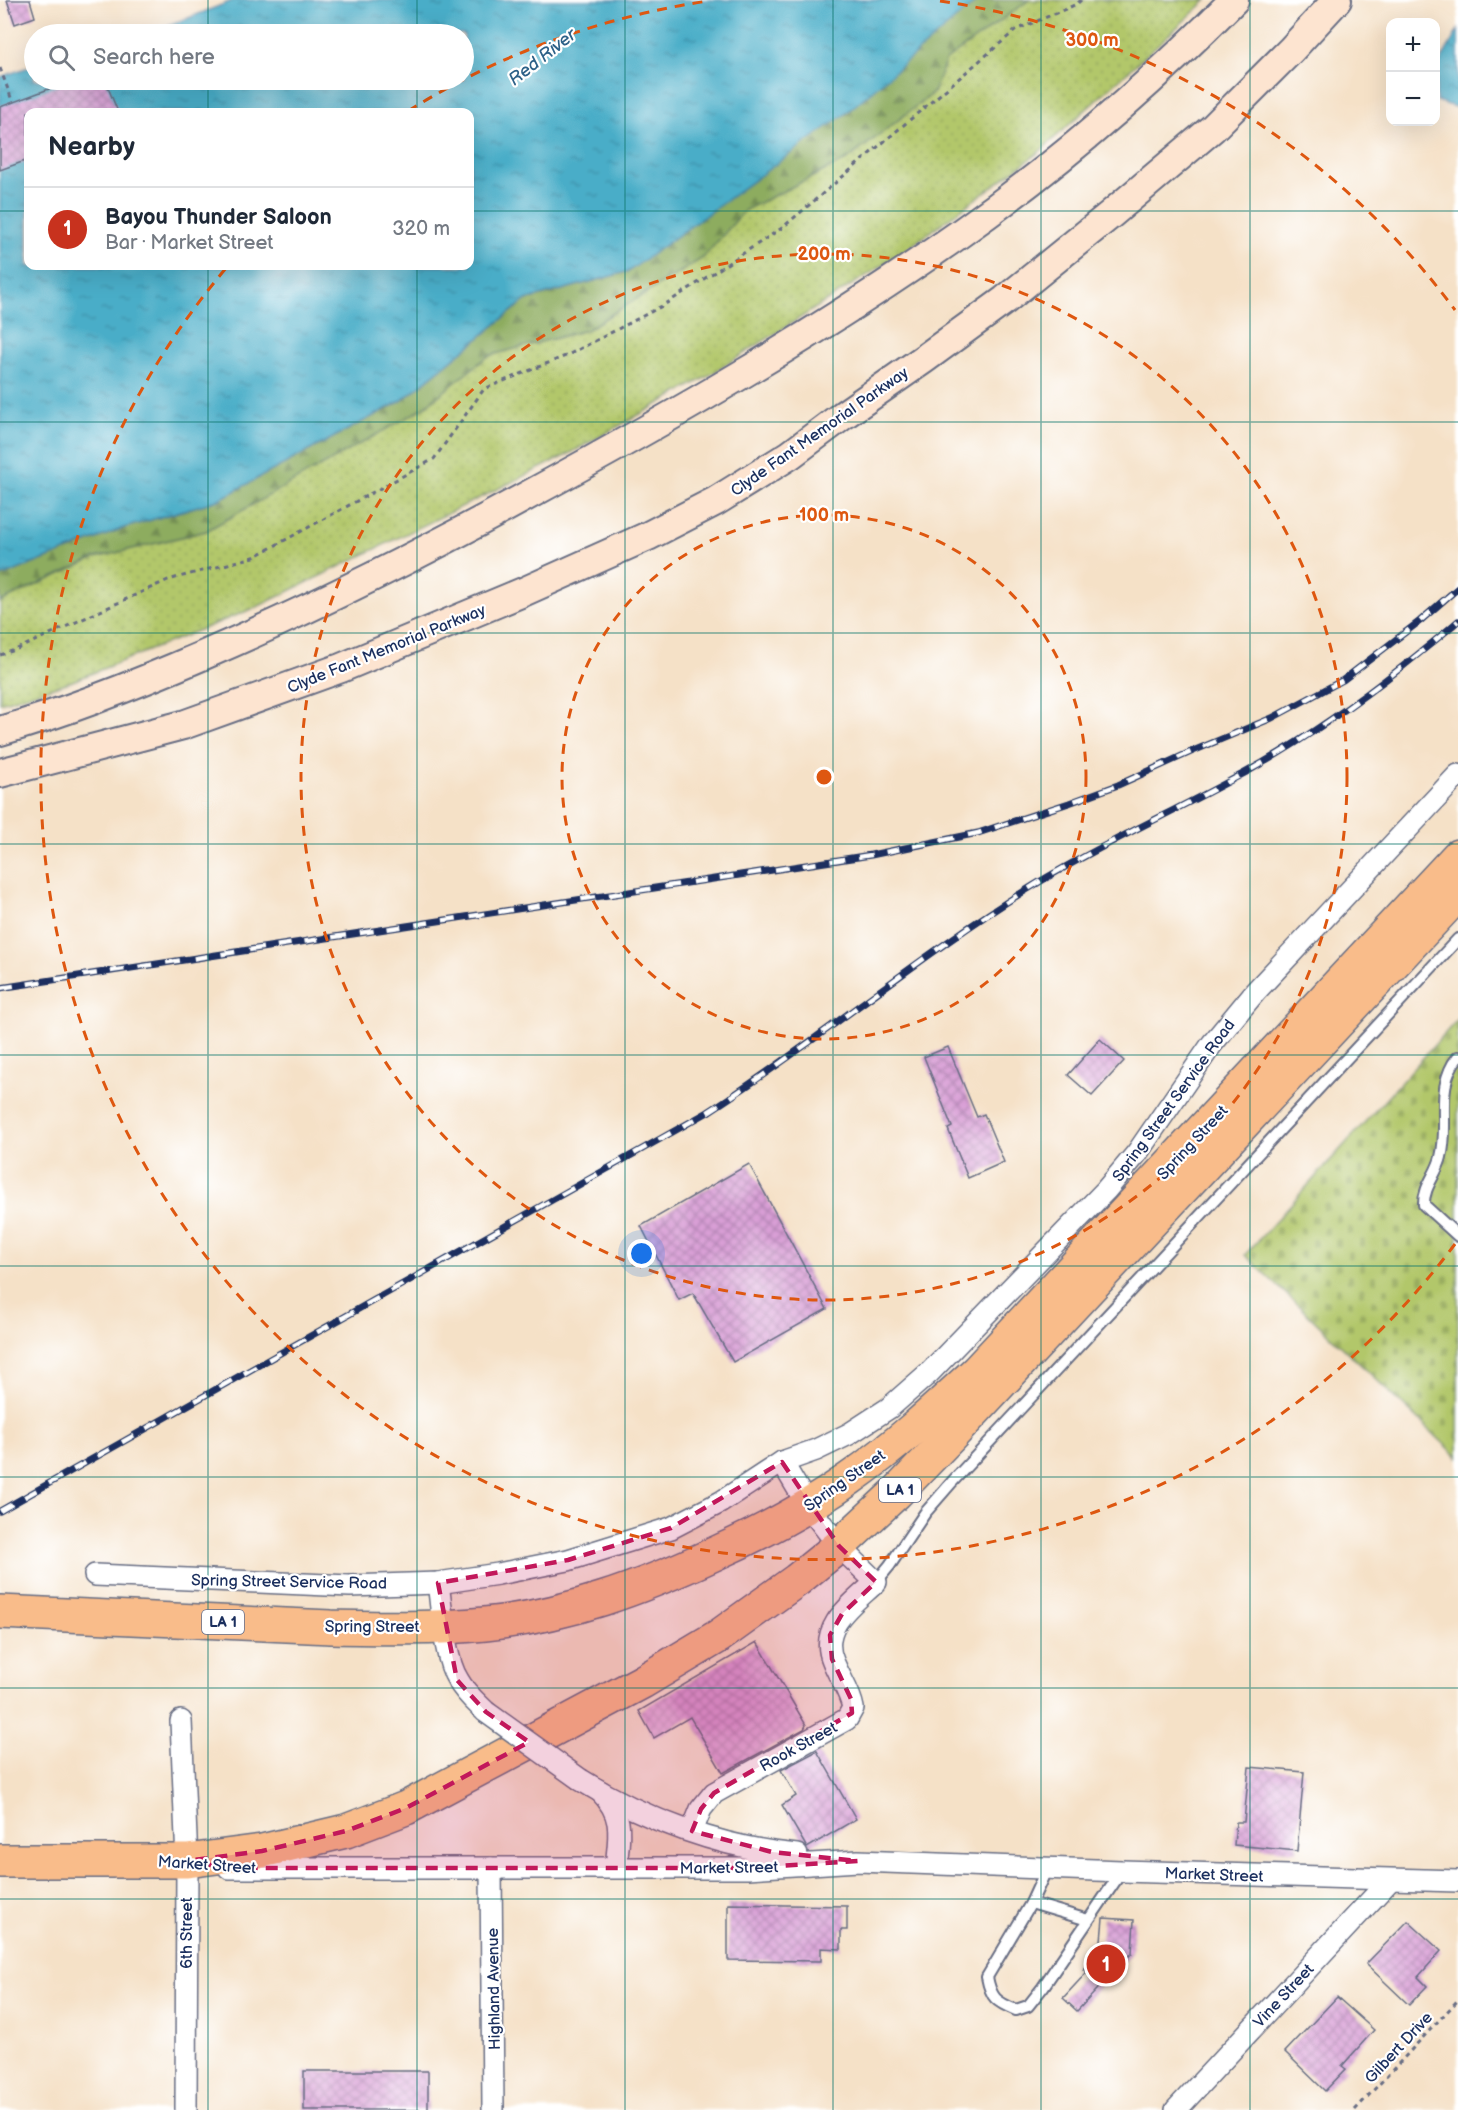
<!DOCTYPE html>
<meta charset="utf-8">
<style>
:root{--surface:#fff;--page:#f6f6f7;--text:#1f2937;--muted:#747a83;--line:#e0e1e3;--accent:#c8321e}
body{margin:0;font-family:"Balsamiq Sans",sans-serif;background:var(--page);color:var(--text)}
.controls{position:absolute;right:18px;top:18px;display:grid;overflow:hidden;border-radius:12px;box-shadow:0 6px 24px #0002}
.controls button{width:54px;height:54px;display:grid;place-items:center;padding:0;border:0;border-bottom:2px solid var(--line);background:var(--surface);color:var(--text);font:30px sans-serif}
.you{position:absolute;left:642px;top:1254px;width:21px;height:21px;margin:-15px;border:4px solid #fff;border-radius:50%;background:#1a73e8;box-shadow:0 0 0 9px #1a73e833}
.badge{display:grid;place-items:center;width:39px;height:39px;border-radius:50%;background:var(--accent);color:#fff;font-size:20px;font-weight:700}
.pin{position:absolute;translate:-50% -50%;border:3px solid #fff;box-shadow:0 2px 6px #0006}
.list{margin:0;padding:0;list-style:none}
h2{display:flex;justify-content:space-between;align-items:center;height:78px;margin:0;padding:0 24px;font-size:26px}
h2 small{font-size:20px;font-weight:400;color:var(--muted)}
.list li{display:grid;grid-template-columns:39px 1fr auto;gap:18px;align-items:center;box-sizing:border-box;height:84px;padding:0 24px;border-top:2px solid var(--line)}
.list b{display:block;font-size:22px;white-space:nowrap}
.list p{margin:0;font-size:20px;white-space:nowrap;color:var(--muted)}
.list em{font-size:20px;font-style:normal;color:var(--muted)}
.icon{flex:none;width:33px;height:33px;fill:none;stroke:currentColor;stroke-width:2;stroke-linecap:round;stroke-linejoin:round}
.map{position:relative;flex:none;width:1458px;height:2110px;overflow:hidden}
.search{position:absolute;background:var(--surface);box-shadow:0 6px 24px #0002;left:24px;top:24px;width:450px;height:66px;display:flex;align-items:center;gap:15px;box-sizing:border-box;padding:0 21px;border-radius:33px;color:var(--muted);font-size:22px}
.panel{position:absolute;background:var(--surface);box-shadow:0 6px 24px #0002;left:24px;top:108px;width:450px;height:162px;border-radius:12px}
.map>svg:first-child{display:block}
.grass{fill:url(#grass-dots);stroke:#667b64;stroke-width:1.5}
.forest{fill:url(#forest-firs);stroke:#546e5e;stroke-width:1.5}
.cemetery{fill:url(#cemetery-stones);stroke:#667b64;stroke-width:1.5}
.water{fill:url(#water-ripples);stroke:#326e93;stroke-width:1.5;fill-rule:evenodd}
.building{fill:url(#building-cross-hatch)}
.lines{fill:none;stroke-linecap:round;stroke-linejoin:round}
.service-casing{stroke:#676d83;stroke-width:14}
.minor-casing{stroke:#676d83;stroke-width:24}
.secondary-casing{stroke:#676d83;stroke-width:32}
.primary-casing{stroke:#676d83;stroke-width:36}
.path{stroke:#676d83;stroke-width:3;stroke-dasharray:4.5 4.5;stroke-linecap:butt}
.service{stroke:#fff;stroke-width:10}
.minor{stroke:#fff;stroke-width:21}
.secondary{stroke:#fde4d0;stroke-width:28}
.primary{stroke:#f9bc8a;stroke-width:33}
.rail-casing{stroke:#1b2f5e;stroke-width:7}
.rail{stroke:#fff;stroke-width:4.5;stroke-dasharray:14;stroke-linecap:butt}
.minor-bridge-casing{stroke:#676d83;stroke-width:24;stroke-linecap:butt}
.minor-bridge{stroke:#fff;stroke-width:21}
.marked{fill:#c2185b;fill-opacity:0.2;stroke:#c2185b;stroke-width:4.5;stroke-dasharray:12 8;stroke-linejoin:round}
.grid{fill:none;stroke:#0f766e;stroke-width:1.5;stroke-opacity:0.55}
.ring{fill:none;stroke:#de5710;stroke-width:3;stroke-dasharray:10 8}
.labels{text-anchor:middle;stroke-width:4.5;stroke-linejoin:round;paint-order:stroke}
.shield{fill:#fff;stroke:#5f6d8e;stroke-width:1.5}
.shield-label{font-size:15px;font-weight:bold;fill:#1b2f5e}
.street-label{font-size:16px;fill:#1b2f5e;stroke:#fff}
.water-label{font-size:18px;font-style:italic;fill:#2d6188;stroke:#fff}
.centre{fill:#de5710;stroke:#fff;stroke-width:3}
.ring-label{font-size:18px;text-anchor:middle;font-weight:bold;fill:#de5710;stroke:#fff;stroke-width:4.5;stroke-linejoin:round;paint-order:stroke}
</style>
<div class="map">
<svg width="1458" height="2110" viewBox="0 0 1458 2110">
<defs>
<pattern id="grass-dots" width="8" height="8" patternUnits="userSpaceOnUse" patternTransform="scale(1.5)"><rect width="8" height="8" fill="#b2c76b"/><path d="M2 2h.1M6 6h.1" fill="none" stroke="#98ab5f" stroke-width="1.8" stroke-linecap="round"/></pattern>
<pattern id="forest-firs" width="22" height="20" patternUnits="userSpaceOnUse" patternTransform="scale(1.5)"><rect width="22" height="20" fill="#8dac5f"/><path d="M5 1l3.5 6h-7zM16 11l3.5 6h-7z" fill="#728c52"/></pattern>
<pattern id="cemetery-stones" width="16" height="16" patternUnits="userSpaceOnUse" patternTransform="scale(1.5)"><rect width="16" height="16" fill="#b2c76b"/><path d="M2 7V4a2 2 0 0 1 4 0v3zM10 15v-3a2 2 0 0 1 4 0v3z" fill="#98ab5f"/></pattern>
<pattern id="water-ripples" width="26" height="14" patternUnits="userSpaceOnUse" patternTransform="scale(1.5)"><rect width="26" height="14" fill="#49adc8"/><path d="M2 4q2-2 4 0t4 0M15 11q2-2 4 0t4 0" fill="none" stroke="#3c8da6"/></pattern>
<pattern id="building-cross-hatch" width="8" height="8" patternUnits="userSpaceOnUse" patternTransform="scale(1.5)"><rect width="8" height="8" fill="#d99fd6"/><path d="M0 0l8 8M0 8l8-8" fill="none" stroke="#af82b1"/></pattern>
</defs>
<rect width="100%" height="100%" fill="#fff"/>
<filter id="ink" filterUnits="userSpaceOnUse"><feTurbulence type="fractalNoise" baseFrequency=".0167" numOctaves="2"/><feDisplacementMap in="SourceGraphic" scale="12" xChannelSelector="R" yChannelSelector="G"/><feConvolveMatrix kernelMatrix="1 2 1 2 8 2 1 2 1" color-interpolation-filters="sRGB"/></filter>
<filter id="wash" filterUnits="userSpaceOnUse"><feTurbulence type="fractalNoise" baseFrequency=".008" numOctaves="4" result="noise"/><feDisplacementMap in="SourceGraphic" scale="24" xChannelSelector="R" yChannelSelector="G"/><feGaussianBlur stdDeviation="1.35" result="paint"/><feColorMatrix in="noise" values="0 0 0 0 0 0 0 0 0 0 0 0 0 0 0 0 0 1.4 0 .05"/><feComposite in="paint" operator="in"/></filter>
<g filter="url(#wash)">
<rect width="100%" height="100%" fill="#f5e1c7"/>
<!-- grass -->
<polygon class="grass" points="1029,0 1207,0 1038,153 899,255 710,375 567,455 257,607 70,682 0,703 0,602 95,558 206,531 422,409 488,356 586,330 703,258 745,210 848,159 933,93 946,60"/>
<!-- forest -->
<polygon class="forest" points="975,0 1029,0 946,60 933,93 848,159 745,210 703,258 586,330 488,356 422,409 206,531 95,558 0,602 0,577 124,528 218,500 401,401 526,300 629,271"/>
<!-- cemetery -->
<polygon class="cemetery" points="1458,1019 1458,1457 1245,1255"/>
<!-- water -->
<g class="water">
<path d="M234 0H978L845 114 629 271 526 300 401 401 218 500 124 528 0 577V77L34 65V80H464V34H148ZM28 112H470V266H28Z"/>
<polygon points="1458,30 1458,108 1436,101 1436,69"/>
</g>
<g id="blocks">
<!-- building -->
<g class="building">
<polygon points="7,0 30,0 35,17 15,24"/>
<polygon points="73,80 105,80 118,112 28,112 28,160 0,170 0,107"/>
<polygon points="1100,1039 1124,1061 1092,1096 1068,1075"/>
<polygon points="948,1047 977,1117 984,1114 1004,1162 968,1178 948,1129 952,1127 924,1057"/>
<polygon points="749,1164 827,1309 733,1362 693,1293 679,1300 641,1226"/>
<polygon points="757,1642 806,1725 804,1729 723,1773 690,1717 654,1738 639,1711"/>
<polygon points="817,1751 856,1819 807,1848 782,1805 796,1796 781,1770"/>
<polygon points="1249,1767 1304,1772 1297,1851 1234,1845 1236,1822 1244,1822"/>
<polygon points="728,1904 847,1906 847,1930 841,1930 841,1949 821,1948 821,1961 728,1960"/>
<polygon points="1103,1918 1134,1920 1132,1953 1077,2011 1063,1998 1087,1972 1084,1969 1100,1952"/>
<polygon points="1408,1921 1441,1951 1418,1977 1427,1986 1409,2005 1366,1964"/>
<polygon points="1337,1997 1374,2030 1342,2066 1346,2069 1325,2091 1285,2052"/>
<rect x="304" y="2071" width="124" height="39"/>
</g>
</g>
</g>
<g filter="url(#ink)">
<use href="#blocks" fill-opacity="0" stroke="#676d83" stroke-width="1.5"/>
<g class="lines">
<!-- service casing -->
<g class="service-casing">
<g id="service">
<path d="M1458 1057C1434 1086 1450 1124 1441 1157 1437 1174 1423 1187 1424 1205L1458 1236"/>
<polyline points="876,1582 890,1565 925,1513 952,1482 1458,939"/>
<path d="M1047 1868 1031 1903 987 1977C991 1998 996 2002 1016 2010L1028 2006 1043 1987 1122 1871"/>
<polyline points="1031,1903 1088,1920"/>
</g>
</g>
<!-- minor casing -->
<g class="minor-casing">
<g id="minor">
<polyline points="95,1575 350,1586 438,1583 498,1574 568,1560 671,1528 721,1502 782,1462 816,1450 849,1434 889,1408 930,1372 1106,1190 1137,1153 1212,1044 1255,992 1458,775"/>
<path d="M438 1583C442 1610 444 1658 458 1680 465 1693 476 1702 486 1712"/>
<polyline points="181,1721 187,1861 186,2110"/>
<path d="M581 1780C645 1820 722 1848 797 1855"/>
<path d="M601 1792C625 1817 619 1836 616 1867"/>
<path d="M692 1831 701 1809 714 1793 847 1719 853 1708C850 1691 839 1677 833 1661 818 1626 854 1603 876 1582L839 1546 808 1506 782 1462"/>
<polyline points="229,1868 748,1868 858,1861 1122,1871 1458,1881"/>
<polyline points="491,1868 493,2110"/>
<polyline points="1176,2110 1390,1880"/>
</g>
</g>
<!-- secondary casing -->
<g class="secondary-casing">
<g id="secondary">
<path d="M0 731C70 711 137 684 204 655 313 608 419 555 523 498 672 417 819 333 958 235 1056 166 1149 86 1234 0"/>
<polyline points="0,773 183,725 341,668 523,592 648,536 716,501 790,455 842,416 924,359 1005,300 1110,215 1213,128 1291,50 1337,0"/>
</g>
</g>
<!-- primary casing -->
<g class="primary-casing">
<g id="primary">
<path d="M0 1612 331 1627C382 1628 434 1629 485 1624 566 1616 641 1588 714 1554 761 1533 807 1509 849 1479 895 1447 936 1409 977 1371L1458 856"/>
<polyline points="0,1861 187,1861 262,1851 346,1831 406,1808 642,1682 719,1636 797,1580 839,1546 896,1493 952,1435 1458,894"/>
</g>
</g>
<!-- path -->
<g class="path">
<polyline points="0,68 13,103"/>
<polyline points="0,655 15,650 168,580 254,557 434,459 484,389 568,355 664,305 782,228 1016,30 1077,4 1081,0"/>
<polyline points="1355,2110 1458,2000"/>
</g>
<!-- service -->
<use href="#service" class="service"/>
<!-- minor -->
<use href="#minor" class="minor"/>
<!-- secondary -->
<use href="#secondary" class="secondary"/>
<!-- primary -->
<use href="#primary" class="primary"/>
<!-- rail casing -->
<g class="rail-casing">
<g id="rail">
<polyline points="0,988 871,855 978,833 1069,803 1118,785 1193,751 1272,718 1343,680 1420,621 1458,588"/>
<path d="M0 1511 708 1112C820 1040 922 953 1036 884 1097 847 1162 817 1224 784 1288 751 1346 711 1402 667 1421 652 1440 637 1458 621"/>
</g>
</g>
<!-- rail -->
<use href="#rail" class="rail"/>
<!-- minor-bridge casing -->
<g class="minor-bridge-casing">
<polyline id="minor-bridge" points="486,1712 581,1780"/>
</g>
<!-- minor-bridge -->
<use href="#minor-bridge" class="minor-bridge"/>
</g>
</g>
<!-- marked area -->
<path class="marked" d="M782 1462 839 1546 876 1582 842 1614 830 1635 832 1659 851 1699 852 1713 714 1793 701 1809 692 1831 772 1852 858 1861 748 1868H229L187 1861 262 1851 346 1831 406 1808 529 1742 486 1712 457 1680 438 1583 568 1560 671 1528Z"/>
<!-- grid -->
<path class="grid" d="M208 0V34M417 0V34M625 0V2110M833 0V2110M1041 0V2110M1250 0V2110M208 80V112M417 80V112M0 211H28M470 211H1458M208 266V2110M417 266V2110M0 422H1458M0 633H1458M0 844H1458M0 1055H1458M0 1266H1458M0 1477H1458M0 1688H1458M0 1899H1458"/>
<!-- distance rings -->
<g class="ring">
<circle cx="824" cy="777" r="262"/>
<circle cx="824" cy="777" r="523"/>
<path d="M1455 1244A785 785 0 1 1 227 267M408 111A785 785 0 0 1 708 1M940 1A785 785 0 0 1 1455 310"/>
</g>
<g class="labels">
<!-- shield labels -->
<g class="shield">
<rect x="879" y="1478" width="42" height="24" rx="4.5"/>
<rect x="202" y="1610" width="42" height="24" rx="4.5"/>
</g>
<g class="shield-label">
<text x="900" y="1495">LA 1</text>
<text x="223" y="1627">LA 1</text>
</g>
<!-- street labels -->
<g class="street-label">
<text transform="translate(819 431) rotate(-35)" y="6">Clyde Fant Memorial Parkway</text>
<text transform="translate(386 648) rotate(-22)" y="6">Clyde Fant Memorial Parkway</text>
<text transform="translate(1173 1100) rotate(-54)" y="6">Spring Street Service Road</text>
<text transform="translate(1192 1142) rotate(-47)" y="6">Spring Street</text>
<text transform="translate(844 1480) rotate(-35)" y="6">Spring Street</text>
<text transform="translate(289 1581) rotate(1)" y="6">Spring Street Service Road</text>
<text x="372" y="1632">Spring Street</text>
<text transform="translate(798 1746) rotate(-29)" y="6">Rook Street</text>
<text transform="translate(207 1864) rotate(4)" y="6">Market Street</text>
<text transform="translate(729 1867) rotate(-1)" y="6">Market Street</text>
<text transform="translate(1214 1874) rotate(2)" y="6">Market Street</text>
<text transform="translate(186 1933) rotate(-90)" y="6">6th Street</text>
<text transform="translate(493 1989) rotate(-91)" y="6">Highland Avenue</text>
<text transform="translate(1283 1995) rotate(-47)" y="6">Vine Street</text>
<text transform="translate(1398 2047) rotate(-47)" y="6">Gilbert Drive</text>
</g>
<!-- water labels -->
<g class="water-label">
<text transform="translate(542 57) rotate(-38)" y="6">Red River</text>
</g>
</g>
<circle cx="824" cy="777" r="9" class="centre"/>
<g class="ring-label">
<text x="1092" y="46">300 m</text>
<text x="824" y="260">200 m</text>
<text x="824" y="521">100 m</text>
</g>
</svg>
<div class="controls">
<button>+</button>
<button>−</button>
</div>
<div class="you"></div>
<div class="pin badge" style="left:1106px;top:1964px">1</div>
<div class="search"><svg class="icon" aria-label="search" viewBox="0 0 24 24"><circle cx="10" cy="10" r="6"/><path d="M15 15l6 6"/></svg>Search here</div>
<section class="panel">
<h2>Nearby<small></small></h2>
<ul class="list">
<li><span class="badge">1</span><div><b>Bayou Thunder Saloon</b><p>Bar · Market Street</p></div><em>320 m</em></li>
</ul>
</section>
</div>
